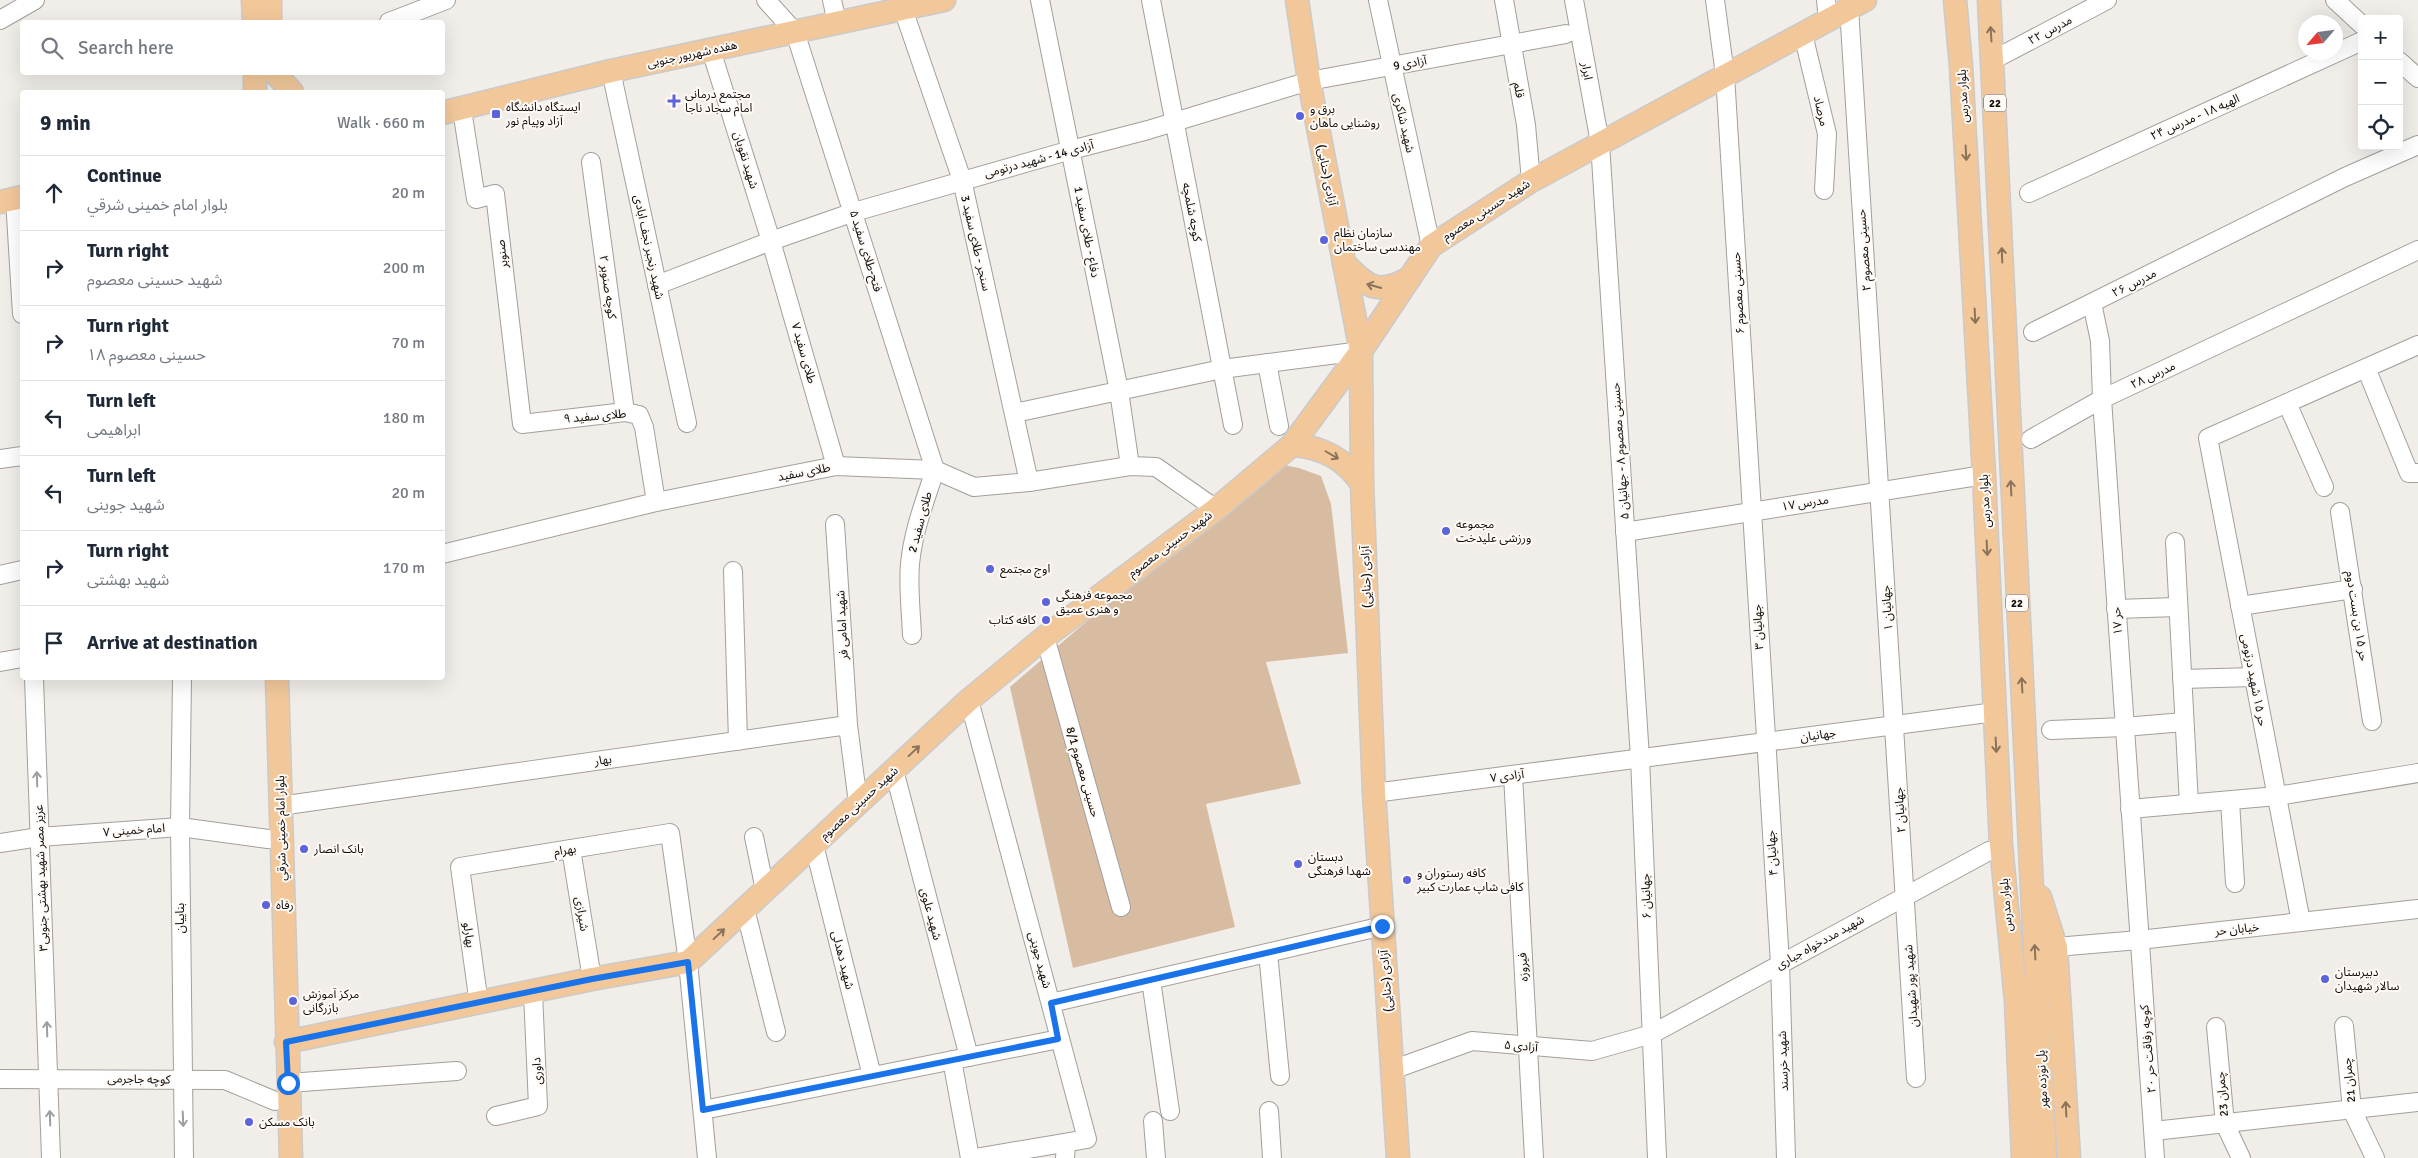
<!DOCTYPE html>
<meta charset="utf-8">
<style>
:root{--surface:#fff;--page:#f6f6f7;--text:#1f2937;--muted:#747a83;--line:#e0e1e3}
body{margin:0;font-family:Signika,"Noto Sans Arabic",sans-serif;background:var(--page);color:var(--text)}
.controls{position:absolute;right:15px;top:15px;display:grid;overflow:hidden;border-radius:5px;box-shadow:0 5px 20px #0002}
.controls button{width:45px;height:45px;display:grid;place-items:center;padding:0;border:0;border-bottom:1px solid var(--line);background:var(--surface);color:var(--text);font:25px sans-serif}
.compass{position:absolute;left:2298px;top:15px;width:45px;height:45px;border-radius:50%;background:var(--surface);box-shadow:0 5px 20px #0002;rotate:242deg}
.stop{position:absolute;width:15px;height:15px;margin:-11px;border:4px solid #1a73e8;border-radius:50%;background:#fff}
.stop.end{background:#1a73e8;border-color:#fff;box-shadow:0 1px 5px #0008}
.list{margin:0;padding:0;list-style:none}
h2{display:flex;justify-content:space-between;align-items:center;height:65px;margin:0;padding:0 20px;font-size:21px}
h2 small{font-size:16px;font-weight:400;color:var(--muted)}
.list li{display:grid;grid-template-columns:32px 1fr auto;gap:15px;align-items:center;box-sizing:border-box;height:75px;padding:0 20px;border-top:1px solid var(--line)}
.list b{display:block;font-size:19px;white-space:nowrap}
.list p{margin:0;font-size:16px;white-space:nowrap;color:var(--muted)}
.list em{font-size:16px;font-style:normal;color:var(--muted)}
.icon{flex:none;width:28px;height:28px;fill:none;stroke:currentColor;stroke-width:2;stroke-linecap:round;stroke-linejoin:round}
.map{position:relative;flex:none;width:2418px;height:1158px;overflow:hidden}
.search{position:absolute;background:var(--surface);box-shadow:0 5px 20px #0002;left:20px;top:20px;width:425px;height:55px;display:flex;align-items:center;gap:12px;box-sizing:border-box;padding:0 18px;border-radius:5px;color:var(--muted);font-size:19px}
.panel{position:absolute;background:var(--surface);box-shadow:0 5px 20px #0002;left:20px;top:90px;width:425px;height:590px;border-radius:5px}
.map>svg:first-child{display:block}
.green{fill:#d7bca2}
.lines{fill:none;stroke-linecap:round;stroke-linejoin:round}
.minor-casing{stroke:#a39f9b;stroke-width:20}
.major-casing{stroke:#cacac9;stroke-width:25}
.minor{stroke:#fff;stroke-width:18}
.major{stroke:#f2c89b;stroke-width:22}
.oneway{stroke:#8b735a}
.oneway2{stroke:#9e9e9d}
.route{stroke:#1a73e8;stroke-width:6}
.poi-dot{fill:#5c64dc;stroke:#fffaf6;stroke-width:2}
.labels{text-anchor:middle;stroke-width:4;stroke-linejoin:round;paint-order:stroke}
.shield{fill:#fffaf6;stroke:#565352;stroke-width:1}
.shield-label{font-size:11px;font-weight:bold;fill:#0d0c0b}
.street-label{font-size:12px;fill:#0d0c0b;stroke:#fffaf6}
.poi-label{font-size:12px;fill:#0d0c0b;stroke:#fffaf6;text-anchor:start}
</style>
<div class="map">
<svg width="2418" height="1158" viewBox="0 0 2418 1158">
<rect width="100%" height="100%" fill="#f1ede9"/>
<!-- green -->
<polygon class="green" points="1272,463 1299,468 1321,476 1331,504 1348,653 1266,662 1301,784 1206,804 1235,927 1073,968 1010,687"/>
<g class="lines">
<!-- minor casing -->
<g class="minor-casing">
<g id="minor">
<path d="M766 0 795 32 935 470C925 501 913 531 910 564 908 587 911 612 912 635"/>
<polyline points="832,0 837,23"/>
<polyline points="1040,0 1119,391 1130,466"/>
<polyline points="1151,0 1233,425"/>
<polyline points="1378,0 1431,246"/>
<polyline points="1504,0 1526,125 1531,181"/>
<polyline points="1574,0 1600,143 1640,758 1657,1158"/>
<polyline points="1715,0 1725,75 1780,963 1786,1158"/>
<polyline points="1826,0 1828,20"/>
<polyline points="2335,0 2362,25"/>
<polyline points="1849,8 1916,1078"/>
<polyline points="903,9 962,180 1029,482"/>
<polyline points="0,20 35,0"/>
<polyline points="389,22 446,0"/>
<polyline points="1803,34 1827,134 1824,190"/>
<polyline points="711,50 771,241 836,466"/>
<polyline points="1993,60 2107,0"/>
<polyline points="2399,61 2418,78"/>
<polyline points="611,71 687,423"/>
<polyline points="462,110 476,199 495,194 522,424 625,412 639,415 644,427 656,502"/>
<polyline points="591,162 625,412"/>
<polyline points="2029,193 2362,41"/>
<polyline points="15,199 22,314"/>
<polyline points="657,285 771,241 854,212 1071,150 1148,130 1309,81 1566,34"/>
<polyline points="2092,303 2100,341 2102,399 2155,1158"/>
<polyline points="2033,332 2345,177 2418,145"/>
<polyline points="1267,363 1279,426"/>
<polyline points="2366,368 2409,473 2418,473"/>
<polyline points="2287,403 2324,487"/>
<polyline points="1015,413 1222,369 1361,351"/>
<polyline points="2031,439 2102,399 2418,250"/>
<polyline points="0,459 22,456"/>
<polyline points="2340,512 2372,721"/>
<polyline points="835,524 848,725"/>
<polyline points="1625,532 1984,475"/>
<polyline points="2175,542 2189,804"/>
<polyline points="442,554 656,502 836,466 935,470 974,487 1029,482 1130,466 1156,467 1216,509"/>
<polyline points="733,571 738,741"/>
<polyline points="0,575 22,570"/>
<polyline points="2240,606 2353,589"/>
<polyline points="2116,609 2178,607"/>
<polyline points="1045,637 1121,907"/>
<polyline points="0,662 22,658"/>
<polyline points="34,678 51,1158"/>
<polyline points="182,678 180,827 184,1158"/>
<polyline points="2182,679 2254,677"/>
<polyline points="969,700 1087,1139 975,1158"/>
<polyline points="2051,730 2124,727 2184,722"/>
<polyline points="894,770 969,1057"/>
<polyline points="1513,775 1534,1158"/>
<polyline points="1374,793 1995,712"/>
<polyline points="2230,801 2235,883"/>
<polyline points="280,806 848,725 858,803"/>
<polyline points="2130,809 2277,796 2418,773"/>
<polyline points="754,837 765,890"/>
<polyline points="0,843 39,837 180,827 268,839"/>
<polyline points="814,845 872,1076"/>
<polyline points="571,849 592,979"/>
<polyline points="745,909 776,1032"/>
<polyline points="2301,922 2208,438 2418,345"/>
<polyline points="2056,947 2139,940 2418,909"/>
<polyline points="1268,953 1280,1076"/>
<polyline points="1151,980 1170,1111"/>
<polyline points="1051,1003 1383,926"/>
<polyline points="479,1004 460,867 670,833 688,962 707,1158"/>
<polyline points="2344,1026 2352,1110 2375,1158"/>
<polyline points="2216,1027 2225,1124 2241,1158"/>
<polyline points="952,1060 970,1158"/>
<polyline points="1392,1070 1472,1041 1592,1051 1652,1034 1989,851"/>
<polyline points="0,1079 225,1080 275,1101"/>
<polyline points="288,1083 457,1071"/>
<polyline points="703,1110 1059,1039"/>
<polyline points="1269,1111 1272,1158"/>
<polyline points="496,1116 538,1106 533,993"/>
<polyline points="1153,1121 1156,1158"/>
<polyline points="2154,1131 2418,1102"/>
<polyline points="1065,1158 1066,1143"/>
</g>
</g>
<!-- major casing -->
<g class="major-casing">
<g id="major">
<polyline points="253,0 254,22"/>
<polyline points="270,0 270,22"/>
<polyline points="1297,0 1309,81 1361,351 1362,484 1374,793 1398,1158"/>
<polyline points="1955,0 1961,66 1984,475 2001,845 2016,1001 2023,1158"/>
<polyline points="1989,0 2045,1158"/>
<polyline points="255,72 255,92"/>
<polyline points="274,72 292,92"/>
<polyline points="442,113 611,71 944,0"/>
<polyline points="0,202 22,197"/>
<path d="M1344 263C1367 287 1378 296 1410 278"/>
<path d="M1292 445C1323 447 1345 459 1362 484"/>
<polyline points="277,678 291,1158"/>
<polyline points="2040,897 2056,947 2069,1158"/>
<polyline points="286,1042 592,979 688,962 969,700 1045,637 1216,509 1292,445 1361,351 1431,246 1531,181 1865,0"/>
</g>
</g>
<!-- minor -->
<use href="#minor" class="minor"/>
<!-- major -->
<use href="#major" class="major"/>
</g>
<!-- one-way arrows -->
<defs><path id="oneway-shaft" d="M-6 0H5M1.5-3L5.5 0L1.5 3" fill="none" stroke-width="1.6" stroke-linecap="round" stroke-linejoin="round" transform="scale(1.25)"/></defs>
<g class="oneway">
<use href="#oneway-shaft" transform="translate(1991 34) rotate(-94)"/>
<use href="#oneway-shaft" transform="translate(1966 153) rotate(87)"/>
<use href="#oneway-shaft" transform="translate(2002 255) rotate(-92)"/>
<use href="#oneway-shaft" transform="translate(1374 286) rotate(-164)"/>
<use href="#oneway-shaft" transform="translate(1975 316) rotate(87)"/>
<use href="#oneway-shaft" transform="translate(1332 455) rotate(30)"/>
<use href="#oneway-shaft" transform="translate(2011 488) rotate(-93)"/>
<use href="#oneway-shaft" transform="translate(1987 548) rotate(87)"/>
<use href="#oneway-shaft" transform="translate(2022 685) rotate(-93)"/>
<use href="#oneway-shaft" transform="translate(1996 745) rotate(87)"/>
<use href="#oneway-shaft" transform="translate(914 751) rotate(-43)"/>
<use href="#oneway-shaft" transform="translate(719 934) rotate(-43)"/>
<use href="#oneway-shaft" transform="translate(2035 952) rotate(-93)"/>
<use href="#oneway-shaft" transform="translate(2066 1109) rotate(-93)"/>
</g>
<g class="oneway2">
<use href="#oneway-shaft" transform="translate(37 779) rotate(-92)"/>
<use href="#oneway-shaft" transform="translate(47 1029) rotate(-92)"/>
<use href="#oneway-shaft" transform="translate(50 1118) rotate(-92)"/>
<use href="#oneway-shaft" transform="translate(183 1119) rotate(88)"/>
</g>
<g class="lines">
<!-- route -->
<polyline class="route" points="288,1083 286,1042 592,979 688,962 703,1110 1058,1039 1051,1003 1382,926"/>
</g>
<!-- markers -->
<g class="poi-dot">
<path d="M671.5 93.5h5v5h5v5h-5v5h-5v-5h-5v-5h5z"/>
<rect x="491" y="109" width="10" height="10" rx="2.5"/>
<circle cx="1300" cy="116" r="5"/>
<circle cx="1324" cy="240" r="5"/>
<circle cx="1446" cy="531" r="5"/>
<circle cx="990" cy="569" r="5"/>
<circle cx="1046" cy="602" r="5"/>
<circle cx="1046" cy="620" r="5"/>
<circle cx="304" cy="849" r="5"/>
<circle cx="1298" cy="864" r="5"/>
<circle cx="1407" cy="880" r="5"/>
<circle cx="266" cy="905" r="5"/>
<circle cx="2325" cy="979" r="5"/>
<circle cx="293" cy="1001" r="5"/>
<circle cx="249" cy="1122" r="5"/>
</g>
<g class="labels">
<!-- shield labels -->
<g class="shield">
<rect x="1984" y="94.5" width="22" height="17" rx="4"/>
<rect x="2006" y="594.5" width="22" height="17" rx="4"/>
</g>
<g class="shield-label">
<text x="1995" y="107">22</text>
<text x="2017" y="607">22</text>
</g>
<!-- street labels -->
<g class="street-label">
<text transform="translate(2050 30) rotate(-28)" y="4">مدرس ۲۲</text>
<text transform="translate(692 54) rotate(-12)" y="4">هفده شهریور جنوبی</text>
<text transform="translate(1410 63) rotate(-10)" y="4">آزادی 9</text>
<text transform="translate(1587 71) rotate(80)" y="4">ابرار</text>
<text transform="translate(1519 90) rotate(80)" y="4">قلم</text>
<text transform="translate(1963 96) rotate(-93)" y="4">بلوار مدرس</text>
<text transform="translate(1821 111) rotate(77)" y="4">مرصاد</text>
<text transform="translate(2195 117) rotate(-24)" y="4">الهیه ۱۸ - مدرس ۲۴</text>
<text transform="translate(1404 123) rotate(77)" y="4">شهید شاکری</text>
<text transform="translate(1039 159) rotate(-15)" y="4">آزادی 14 - شهید درتومی</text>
<text transform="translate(746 160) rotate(73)" y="4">شهید نقویان</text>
<text transform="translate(1327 175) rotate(79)" y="4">آزادی (حنایی)</text>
<text transform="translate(1486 210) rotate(-33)" y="4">شهید حسینی معصوم</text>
<text transform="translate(1192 212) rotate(79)" y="4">کوچه شلمچه</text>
<text transform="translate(1087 232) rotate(79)" y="4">دفاع - طلای سفید 1</text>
<text transform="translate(976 243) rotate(77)" y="4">سنجر - طلای سفید 3</text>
<text transform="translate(649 247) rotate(78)" y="4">شهید رنجبر نجف ابادی</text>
<text transform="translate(1864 250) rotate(-94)" y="4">حسینی معصوم ۲</text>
<text transform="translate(866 251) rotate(73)" y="4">فتح-طلای سفید ۵</text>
<text transform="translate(502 254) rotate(-97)" y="4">صنوبر</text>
<text transform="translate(2134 283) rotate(-27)" y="4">مدرس ۲۶</text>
<text transform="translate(608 287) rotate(82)" y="4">کوچه صنوبر ۲</text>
<text transform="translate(1738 293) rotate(-93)" y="4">حسینی معصوم ۶</text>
<text transform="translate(804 353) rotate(74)" y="4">طلای سفید ۷</text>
<text transform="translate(2153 375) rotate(-25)" y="4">مدرس ۲۸</text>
<text transform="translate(595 416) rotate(-5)" y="4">طلای سفید ۹</text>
<text transform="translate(1620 451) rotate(-94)" y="4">حسینی معصوم ۸ - جهانیان ۵</text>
<text transform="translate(804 472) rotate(-11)" y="4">طلای سفید</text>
<text transform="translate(1985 501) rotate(-93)" y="4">بلوار مدرس</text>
<text transform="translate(1805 503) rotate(-9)" y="4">مدرس ۱۷</text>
<text transform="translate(920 522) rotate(-75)" y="4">طلای سفید 2</text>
<text transform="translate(1170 544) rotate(-37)" y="4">شهید حسینی معصوم</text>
<text transform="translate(1366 577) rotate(-92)" y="4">آزادی (حنایی)</text>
<text transform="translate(1887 608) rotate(-94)" y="4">جهانیان ۱</text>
<text transform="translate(2357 616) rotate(81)" y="4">حر ۱۵ بن بست دوم</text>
<text transform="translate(2117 621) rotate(-94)" y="4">حر ۱۷</text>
<text transform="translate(842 625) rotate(-93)" y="4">شهید امامی فر</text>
<text transform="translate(1758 627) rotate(-93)" y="4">جهانیان ۳</text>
<text transform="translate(2254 680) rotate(79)" y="4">حر ۱۵ شهید درتومی</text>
<text transform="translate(1818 735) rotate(-8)" y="4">جهانیان</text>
<text transform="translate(603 760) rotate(-8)" y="4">بهار</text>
<text transform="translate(1083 772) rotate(74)" y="4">حسینی معصوم 8/1</text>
<text transform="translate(1507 776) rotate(-7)" y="4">آزادی ۷</text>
<text transform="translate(859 803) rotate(-43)" y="4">شهید حسینی معصوم</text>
<text transform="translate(1900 810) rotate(-94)" y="4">جهانیان ۲</text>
<text transform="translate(281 828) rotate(-91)" y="4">بلوار امام خمینی شرقي</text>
<text transform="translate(134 830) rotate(-4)" y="4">امام خمینی ۷</text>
<text transform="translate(565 850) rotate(-9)" y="4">بهرام</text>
<text transform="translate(1772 853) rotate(-94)" y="4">جهانیان ۴</text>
<text transform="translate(41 878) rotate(-92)" y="4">عزیز مصر شهید بهشتی جنوبی۳</text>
<text transform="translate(1646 896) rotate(-92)" y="4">جهانیان ۶</text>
<text transform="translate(2006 905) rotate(-95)" y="4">بلوار مدرس</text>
<text transform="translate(582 914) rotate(81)" y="4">شیرازی</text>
<text transform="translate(931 914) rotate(75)" y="4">شهید علوی</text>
<text transform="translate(180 918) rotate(-90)" y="4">بناییان</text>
<text transform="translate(2237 929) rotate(-6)" y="4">خیابان حر</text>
<text transform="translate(469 935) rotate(82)" y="4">بهارلو</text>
<text transform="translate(1820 942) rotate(-29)" y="4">شهید مددخواه جباری</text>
<text transform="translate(843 960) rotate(76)" y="4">شهید دهدلی</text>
<text transform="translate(1040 960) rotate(75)" y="4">شهید جوینی</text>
<text transform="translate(1523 967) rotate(-93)" y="4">فیروزه</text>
<text transform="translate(1386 981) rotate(-94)" y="4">آزادی (حنایی)</text>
<text transform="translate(1911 986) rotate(-94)" y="4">شهید پور شهیدان</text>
<text transform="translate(1521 1046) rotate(5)" y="4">آزادی ۵</text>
<text transform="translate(2148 1049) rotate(-95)" y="4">کوچه رفاقت حر ۲۰</text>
<text transform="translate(1783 1061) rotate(-92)" y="4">شهید خرسند</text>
<text transform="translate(537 1071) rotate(-93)" y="4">داوری</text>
<text transform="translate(139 1079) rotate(1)" y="4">کوچه جاجرمی</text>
<text transform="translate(2042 1079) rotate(-93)" y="4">پل نوزده مهر</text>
<text transform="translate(2349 1080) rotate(-96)" y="4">چمران 21</text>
<text transform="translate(2222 1094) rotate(-95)" y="4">چمران 23</text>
</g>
<!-- poi labels -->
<g class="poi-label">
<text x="685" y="98">مجتمع درمانی<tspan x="685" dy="14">امام سجاد ناجا</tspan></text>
<text x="506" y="111">ایستگاه دانشگاه<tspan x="506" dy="14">آزاد وپیام نور</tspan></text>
<text x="1310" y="113">برق و<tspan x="1310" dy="14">روشنایی ماهان</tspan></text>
<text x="1334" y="237">سازمان نظام<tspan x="1334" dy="14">مهندسی ساختمان</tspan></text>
<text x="1456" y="528">مجموعه<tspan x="1456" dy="14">ورزشی علیدخت</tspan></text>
<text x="1000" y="573">اوج مجتمع</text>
<text x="1056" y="599">مجموعه فرهنگی<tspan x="1056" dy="14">و هنری عمیق</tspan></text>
<text x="1036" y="624" text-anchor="end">کافه کتاب</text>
<text x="314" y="853">بانک انصار</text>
<text x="1308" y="861">دبستان<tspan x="1308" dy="14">شهدا فرهنگی</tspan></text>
<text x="1417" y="877">کافه رستوران و<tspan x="1417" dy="14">کافی شاپ عمارت کبیر</tspan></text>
<text x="276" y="909">رفاه</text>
<text x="2335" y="976">دبیرستان<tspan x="2335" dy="14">سالار شهیدان</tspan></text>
<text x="303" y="998">مرکز آموزش<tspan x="303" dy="14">بازرگانی</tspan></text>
<text x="259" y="1126">بانک مسکن</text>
</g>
</g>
</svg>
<div class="controls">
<button>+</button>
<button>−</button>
<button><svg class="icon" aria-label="locate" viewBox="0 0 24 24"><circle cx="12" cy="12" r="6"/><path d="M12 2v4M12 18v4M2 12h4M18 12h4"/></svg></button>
</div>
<svg class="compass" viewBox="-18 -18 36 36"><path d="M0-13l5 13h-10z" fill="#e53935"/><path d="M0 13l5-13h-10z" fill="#747a83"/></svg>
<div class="stop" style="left:288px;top:1083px"></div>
<div class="stop end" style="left:1382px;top:926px"></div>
<div class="search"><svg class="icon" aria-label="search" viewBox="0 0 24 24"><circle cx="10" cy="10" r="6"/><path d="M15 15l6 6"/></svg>Search here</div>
<section class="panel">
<h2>9 min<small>Walk · 660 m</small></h2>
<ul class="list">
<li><svg class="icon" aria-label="ahead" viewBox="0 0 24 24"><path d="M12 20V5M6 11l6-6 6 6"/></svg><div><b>Continue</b><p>بلوار امام خمینی شرقي</p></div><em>20 m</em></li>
<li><svg class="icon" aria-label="right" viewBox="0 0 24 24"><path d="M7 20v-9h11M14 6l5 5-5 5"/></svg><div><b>Turn right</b><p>شهید حسینی معصوم</p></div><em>200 m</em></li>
<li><svg class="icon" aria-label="right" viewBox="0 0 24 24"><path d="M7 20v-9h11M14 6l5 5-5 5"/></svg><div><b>Turn right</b><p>حسینی معصوم ۱۸</p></div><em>70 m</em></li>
<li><svg class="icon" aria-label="left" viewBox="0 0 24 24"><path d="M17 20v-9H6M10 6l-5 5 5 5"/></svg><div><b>Turn left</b><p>ابراهیمی</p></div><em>180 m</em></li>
<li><svg class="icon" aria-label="left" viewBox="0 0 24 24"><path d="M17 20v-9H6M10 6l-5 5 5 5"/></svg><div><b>Turn left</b><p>شهید جوینی</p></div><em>20 m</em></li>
<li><svg class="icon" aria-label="right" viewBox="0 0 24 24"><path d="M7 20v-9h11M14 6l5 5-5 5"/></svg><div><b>Turn right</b><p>شهید بهشتی</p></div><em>170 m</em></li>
<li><svg class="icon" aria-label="arrive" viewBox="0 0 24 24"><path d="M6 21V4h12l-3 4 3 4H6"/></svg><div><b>Arrive at destination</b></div></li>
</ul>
</section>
</div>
